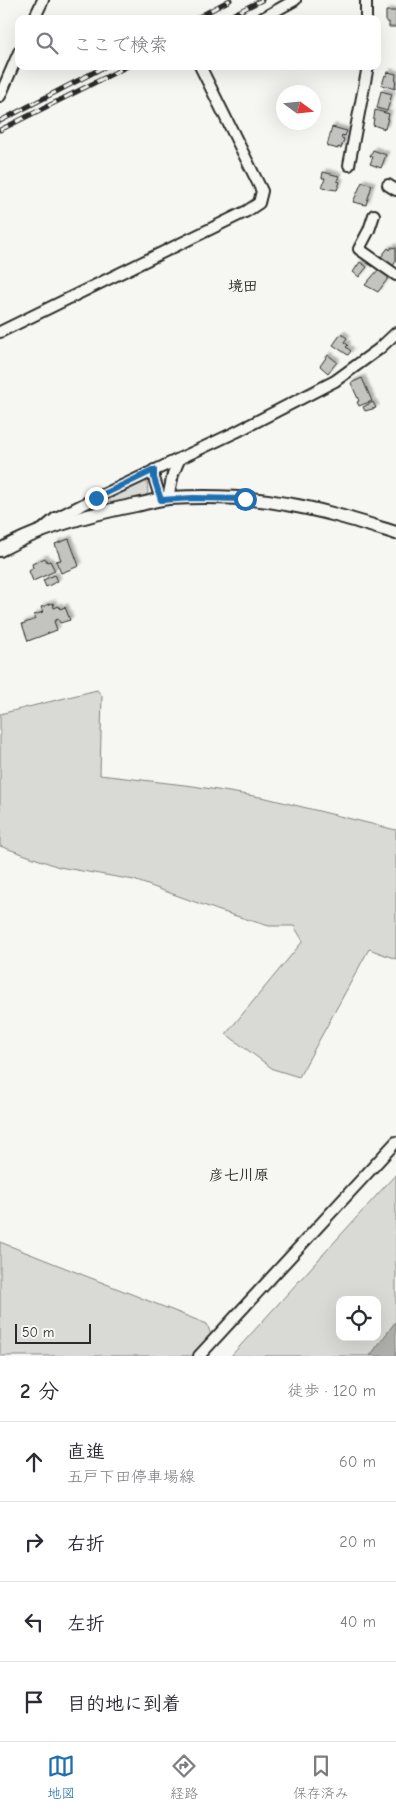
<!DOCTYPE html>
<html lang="ja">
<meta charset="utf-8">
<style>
:root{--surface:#fff;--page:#f7f7f7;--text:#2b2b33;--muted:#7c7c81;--line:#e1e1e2;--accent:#1f6fb2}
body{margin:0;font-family:"Comic Neue","Klee One",sans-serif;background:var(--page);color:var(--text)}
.controls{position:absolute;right:15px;bottom:15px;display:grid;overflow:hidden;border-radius:10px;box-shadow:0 5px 20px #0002}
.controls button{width:45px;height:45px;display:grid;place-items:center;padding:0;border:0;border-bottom:1px solid var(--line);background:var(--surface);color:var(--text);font:25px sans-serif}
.compass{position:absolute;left:276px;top:85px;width:45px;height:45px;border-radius:50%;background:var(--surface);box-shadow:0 5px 20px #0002;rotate:105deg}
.scale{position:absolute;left:15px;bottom:12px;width:76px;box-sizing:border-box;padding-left:5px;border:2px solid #2b2b2b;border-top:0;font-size:14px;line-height:18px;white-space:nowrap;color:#2b2b2b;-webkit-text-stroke:4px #f6f6f2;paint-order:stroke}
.stop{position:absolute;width:15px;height:15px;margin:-11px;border:4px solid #1f6fb2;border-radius:50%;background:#fff}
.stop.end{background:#1f6fb2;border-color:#fff;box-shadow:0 1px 5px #0008}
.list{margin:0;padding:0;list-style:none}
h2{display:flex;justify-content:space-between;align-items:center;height:65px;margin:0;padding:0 20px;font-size:21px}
h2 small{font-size:16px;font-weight:400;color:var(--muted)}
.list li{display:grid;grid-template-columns:32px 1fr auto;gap:15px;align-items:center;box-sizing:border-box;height:80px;padding:0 20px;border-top:1px solid var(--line)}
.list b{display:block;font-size:19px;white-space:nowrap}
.list p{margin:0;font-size:16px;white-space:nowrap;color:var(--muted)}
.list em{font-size:16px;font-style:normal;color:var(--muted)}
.icon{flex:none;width:28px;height:28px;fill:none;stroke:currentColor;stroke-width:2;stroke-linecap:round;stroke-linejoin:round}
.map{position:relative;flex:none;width:396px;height:1356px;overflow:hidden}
.search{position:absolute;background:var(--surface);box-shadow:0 5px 20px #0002;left:15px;right:15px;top:15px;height:55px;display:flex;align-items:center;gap:12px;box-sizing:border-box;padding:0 18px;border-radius:10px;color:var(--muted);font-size:19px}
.sheet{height:385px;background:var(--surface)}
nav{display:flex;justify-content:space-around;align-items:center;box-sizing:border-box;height:70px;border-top:1px solid var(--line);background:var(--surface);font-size:14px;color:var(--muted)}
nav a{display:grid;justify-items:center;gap:2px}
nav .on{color:var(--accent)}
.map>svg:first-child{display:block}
.green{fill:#d9d9d5;stroke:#828280;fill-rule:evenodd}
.water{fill:#aeaeab;stroke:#7a7a78}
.building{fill:#c3c3c0;stroke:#2b2b2b;filter:url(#shadow)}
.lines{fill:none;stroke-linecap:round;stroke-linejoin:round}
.minor-casing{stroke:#2b2b2b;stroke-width:14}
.major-casing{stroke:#2b2b2b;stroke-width:16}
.minor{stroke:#f6f6f2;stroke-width:10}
.major{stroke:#f6f6f2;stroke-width:12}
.rail-casing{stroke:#2b2b2b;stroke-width:5}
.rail{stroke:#f6f6f2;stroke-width:3;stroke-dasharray:9;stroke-linecap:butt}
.route{stroke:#1f6fb2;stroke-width:6}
.labels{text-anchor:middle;stroke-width:4.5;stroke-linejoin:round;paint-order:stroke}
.neighbourhood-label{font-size:15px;font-weight:bold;fill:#2b2b2b;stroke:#f6f6f2}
</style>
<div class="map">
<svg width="396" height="1356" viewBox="0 0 396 1356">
<defs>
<filter id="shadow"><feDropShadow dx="3" dy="-3" stdDeviation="1" flood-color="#0004"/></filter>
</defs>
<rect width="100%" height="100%" fill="#f6f6f2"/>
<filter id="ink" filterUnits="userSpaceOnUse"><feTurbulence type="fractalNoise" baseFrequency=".02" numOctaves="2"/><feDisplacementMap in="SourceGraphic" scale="10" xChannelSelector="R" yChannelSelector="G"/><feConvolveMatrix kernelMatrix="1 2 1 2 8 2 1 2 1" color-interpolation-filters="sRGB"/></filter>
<g filter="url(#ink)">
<!-- green -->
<g class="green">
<polygon points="143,480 147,482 148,492 146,497 98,506 97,501"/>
<polygon points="97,690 102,696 100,775 193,786 266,798 396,830 396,959 369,949 299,1077 273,1069 226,1034 303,941 294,926 269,926 220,911 134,880 59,867 0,846 0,714"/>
<path d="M396 1174V1321L370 1356H231ZM340 1300H377V1337H340Z"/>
<polygon points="0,1242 207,1324 211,1335 193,1356 0,1356"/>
</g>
<!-- water -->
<polygon class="water" points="396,1321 396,1356 370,1356"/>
<!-- building -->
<g class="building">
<polygon points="386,11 396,11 396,27 389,27 389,22 386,22"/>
<polygon points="388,72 396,74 395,89 382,85 385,75 387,76"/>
<polygon points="381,91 392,94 387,111 377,108"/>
<polygon points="375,110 389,114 385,129 373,125"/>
<polygon points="332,127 347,131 345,136 342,135 341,138 344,139 341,148 338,147 338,149 327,146"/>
<polygon points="373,150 386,155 381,168 370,164 373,157 370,156"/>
<polygon points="323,172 339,176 337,181 340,182 337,190 322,188 325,178 322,178"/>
<polygon points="362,182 372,185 366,205 353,202"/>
<polygon points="392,247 396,248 396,261 393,266 381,257 388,248 390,250"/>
<polygon points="360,262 367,267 359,277 353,272"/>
<polygon points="379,269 389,277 378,292 365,285"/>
<polygon points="341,334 347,338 344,342 348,345 346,347 351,351 348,355 333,345"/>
<polygon points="328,355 337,362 328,373 320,366"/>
<polygon points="362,378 372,401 359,406 357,402 359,401 351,383"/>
<polygon points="373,402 376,408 365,411 363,407"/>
<polygon points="69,539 79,566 61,573 56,561 61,560 55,544"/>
<polygon points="45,558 47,562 50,561 55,571 33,581 29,571 33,568 32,564"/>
<polygon points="55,575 58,581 46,587 43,580"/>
<polygon points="53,603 54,608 59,606 60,609 65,607 70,620 60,623 58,619 54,621 57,630 28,641 22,624 36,619 34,615 43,612 41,607"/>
</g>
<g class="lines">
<!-- minor casing -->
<g class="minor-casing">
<g id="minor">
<polyline points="366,0 366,19"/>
<polyline points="34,19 43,0"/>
<polyline points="261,19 295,0"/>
<polyline points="0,96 19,52"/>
<polyline points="349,165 368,66"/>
<polyline points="388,185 396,190"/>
<polyline points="374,215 369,230 359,249 396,275"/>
<polyline points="0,332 247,211 259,203 262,191 200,66"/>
<polyline points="154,470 154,478 161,500"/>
<polyline points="168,498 173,474 179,460"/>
<polyline points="44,528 56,518 96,498 236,432 335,381 379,349 396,333"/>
<polyline points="199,1356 396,1142"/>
</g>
</g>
<!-- major casing -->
<g class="major-casing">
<path id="major" d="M0 550C42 527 89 514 136 505 147 503 158 499 169 498 206 496 250 497 286 504 324 510 360 522 396 533"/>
</g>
<!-- minor -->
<use href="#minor" class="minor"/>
<!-- major -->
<use href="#major" class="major"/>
<!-- rail casing -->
<g class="rail-casing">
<g id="rail">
<polyline points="195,19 230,0"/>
<polyline points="224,19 262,0"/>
<polyline points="0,121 106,66"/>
<polyline points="0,130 128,66"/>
</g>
</g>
<!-- rail -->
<use href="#rail" class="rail"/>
</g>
</g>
<g class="lines" filter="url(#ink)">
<!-- route -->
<polyline class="route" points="96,498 154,470 154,478 161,500 193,498 245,499"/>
</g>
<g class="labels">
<!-- neighbourhood labels -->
<g class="neighbourhood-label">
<text x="243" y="291">境田</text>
<text x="239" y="1180">彦七川原</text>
</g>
</g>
</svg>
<div class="controls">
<button><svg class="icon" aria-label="locate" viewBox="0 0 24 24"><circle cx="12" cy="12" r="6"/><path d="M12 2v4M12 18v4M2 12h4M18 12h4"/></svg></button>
</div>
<svg class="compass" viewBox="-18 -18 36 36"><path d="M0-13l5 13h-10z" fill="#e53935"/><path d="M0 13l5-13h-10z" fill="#7c7c81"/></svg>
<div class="scale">50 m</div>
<div class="stop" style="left:245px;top:499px"></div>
<div class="stop end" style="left:96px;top:498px"></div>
<div class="search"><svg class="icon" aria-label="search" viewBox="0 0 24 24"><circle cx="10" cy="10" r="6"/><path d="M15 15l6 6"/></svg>ここで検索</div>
</div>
<section class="sheet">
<h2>2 分<small>徒歩 · 120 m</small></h2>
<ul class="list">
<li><svg class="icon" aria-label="ahead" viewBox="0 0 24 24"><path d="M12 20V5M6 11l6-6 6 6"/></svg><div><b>直進</b><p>五戸下田停車場線</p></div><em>60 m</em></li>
<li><svg class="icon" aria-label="right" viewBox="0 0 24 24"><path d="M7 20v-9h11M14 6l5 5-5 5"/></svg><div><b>右折</b></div><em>20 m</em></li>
<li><svg class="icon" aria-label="left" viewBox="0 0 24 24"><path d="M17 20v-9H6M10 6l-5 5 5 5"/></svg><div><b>左折</b></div><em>40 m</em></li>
<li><svg class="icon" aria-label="arrive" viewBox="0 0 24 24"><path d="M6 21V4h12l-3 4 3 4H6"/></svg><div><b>目的地に到着</b></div></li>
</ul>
</section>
<nav>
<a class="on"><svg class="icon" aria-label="map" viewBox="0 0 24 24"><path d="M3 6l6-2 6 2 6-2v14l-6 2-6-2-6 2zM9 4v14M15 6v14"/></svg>地図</a>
<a><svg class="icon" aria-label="directions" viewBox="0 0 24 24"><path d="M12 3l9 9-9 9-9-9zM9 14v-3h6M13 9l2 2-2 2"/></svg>経路</a>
<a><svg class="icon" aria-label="saved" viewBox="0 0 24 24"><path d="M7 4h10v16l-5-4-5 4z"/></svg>保存済み</a>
</nav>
